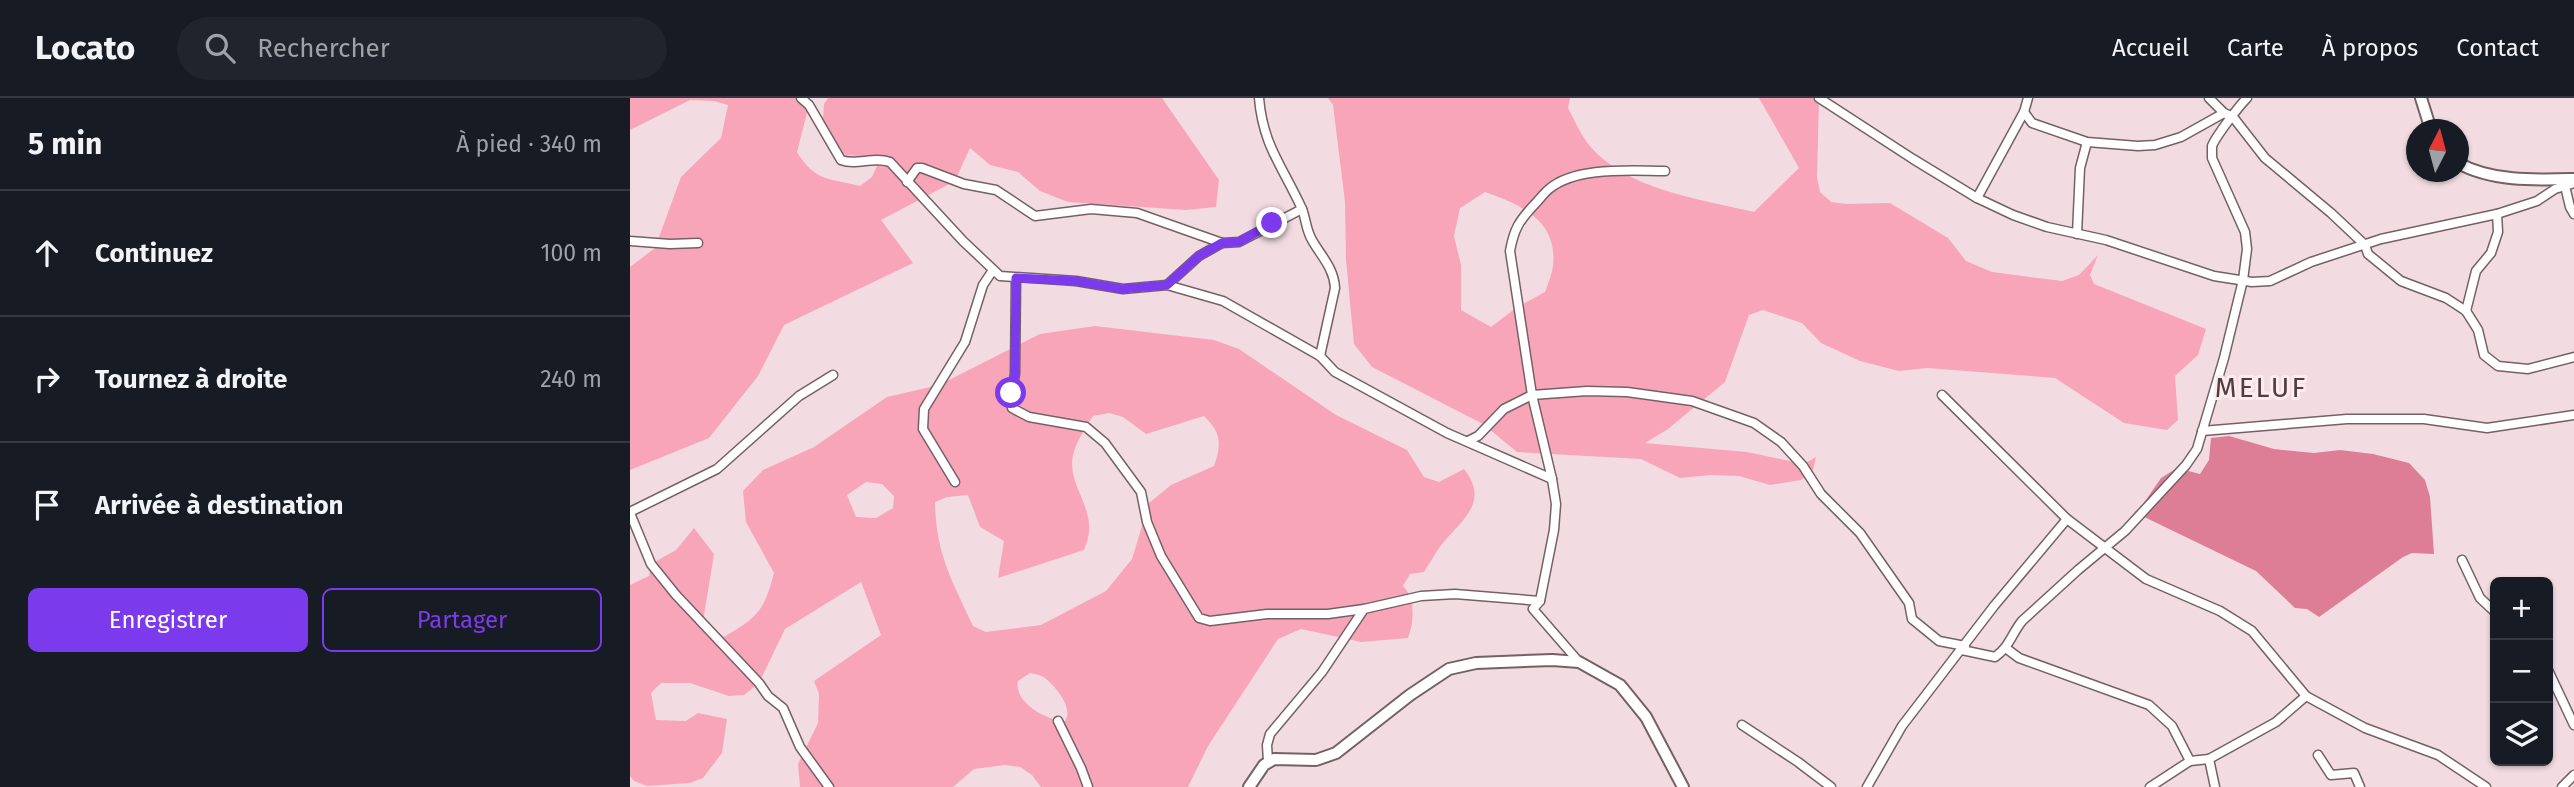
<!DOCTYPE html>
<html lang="fr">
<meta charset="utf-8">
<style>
:root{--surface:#171b24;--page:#20242c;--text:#f1f3f6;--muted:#9ea1a6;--line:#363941;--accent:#7c3aed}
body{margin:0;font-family:"Fira Sans",sans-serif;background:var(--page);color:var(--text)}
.controls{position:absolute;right:21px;bottom:21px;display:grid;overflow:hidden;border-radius:10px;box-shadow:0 2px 5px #0004}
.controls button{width:63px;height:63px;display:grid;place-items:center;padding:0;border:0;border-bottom:2px solid var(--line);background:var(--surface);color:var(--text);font:35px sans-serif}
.compass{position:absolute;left:1776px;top:21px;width:63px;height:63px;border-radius:50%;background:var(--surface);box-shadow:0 2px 5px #0004;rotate:6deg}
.stop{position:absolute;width:21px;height:21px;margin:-16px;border:5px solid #7c3aed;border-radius:50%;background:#fff}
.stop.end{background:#7c3aed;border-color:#fff;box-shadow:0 2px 7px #0008}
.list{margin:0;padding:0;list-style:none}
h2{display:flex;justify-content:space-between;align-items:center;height:91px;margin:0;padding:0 28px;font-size:30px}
h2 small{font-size:23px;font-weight:400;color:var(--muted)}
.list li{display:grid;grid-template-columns:46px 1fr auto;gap:21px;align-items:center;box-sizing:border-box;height:126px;padding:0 28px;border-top:2px solid var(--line)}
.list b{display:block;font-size:26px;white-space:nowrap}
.list em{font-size:23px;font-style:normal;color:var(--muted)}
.actions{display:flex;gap:14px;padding:21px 28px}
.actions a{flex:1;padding:16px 0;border:2px solid var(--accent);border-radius:10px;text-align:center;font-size:24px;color:var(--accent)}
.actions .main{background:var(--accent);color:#fff}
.icon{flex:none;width:38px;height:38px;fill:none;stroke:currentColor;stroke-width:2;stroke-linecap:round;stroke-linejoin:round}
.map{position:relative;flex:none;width:1944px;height:689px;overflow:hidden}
header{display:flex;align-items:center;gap:42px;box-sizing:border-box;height:98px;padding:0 35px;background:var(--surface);border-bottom:2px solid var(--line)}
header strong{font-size:33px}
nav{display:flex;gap:38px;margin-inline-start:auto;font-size:24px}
.search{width:490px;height:63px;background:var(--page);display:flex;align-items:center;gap:18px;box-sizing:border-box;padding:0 24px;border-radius:38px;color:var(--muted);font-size:26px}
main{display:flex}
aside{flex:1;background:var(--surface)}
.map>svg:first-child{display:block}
.green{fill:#f9a5b9;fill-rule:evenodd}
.forest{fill:#dd7d96}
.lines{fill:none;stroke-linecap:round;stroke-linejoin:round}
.street-casing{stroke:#746165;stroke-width:11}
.secondary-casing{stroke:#746165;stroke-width:14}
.street{stroke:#fff;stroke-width:8}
.secondary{stroke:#fff;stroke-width:10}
.route{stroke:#7c3aed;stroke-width:9}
.labels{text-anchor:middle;stroke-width:6;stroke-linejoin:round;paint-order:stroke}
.quarter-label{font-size:28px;letter-spacing:2px;fill:#4f3d41;stroke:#fdebee}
</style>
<header>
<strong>Locato</strong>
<div class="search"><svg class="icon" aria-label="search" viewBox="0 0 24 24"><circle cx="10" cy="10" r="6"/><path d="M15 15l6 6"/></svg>Rechercher</div>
<nav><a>Accueil</a><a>Carte</a><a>À propos</a><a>Contact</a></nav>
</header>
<main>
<aside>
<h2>5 min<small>À pied · 340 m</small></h2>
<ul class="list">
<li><svg class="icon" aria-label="ahead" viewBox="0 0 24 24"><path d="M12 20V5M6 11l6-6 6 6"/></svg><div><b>Continuez</b></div><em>100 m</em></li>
<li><svg class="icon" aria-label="right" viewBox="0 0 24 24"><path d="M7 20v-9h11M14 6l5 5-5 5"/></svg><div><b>Tournez à droite</b></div><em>240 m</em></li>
<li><svg class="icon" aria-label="arrive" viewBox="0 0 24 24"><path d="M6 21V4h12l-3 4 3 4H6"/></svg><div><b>Arrivée à destination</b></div></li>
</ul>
<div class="actions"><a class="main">Enregistrer</a><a>Partager</a></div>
</aside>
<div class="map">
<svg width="1944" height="689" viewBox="0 0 1944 689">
<rect width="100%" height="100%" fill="#f2dce1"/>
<!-- green -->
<g class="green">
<path d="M0 0H170L179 7 167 54C185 84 199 80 230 88L242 79 250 61 212 56 192 35 194 6 198 0H532L589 82 586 109 556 112 438 104 410 93 388 74 360 67 340 50 325 83 251 122 283 165 154 227 128 278 79 340 0 372V169L25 150 51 79 91 40 98 7 84 3 60 2 0 32Z"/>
<path d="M698 0H940L938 10C944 21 949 33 956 43 991 91 1070 101 1124 114L1169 70 1129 0H1189L1187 79 1190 94 1201 104 1216 106 1260 105 1318 140 1336 163 1362 174 1432 183 1449 177 1468 157 1460 177 1464 186 1576 231 1568 257 1545 278 1548 322 1537 332 1494 325 1425 280 1297 270 1269 273 1230 263 1191 245 1172 225 1133 212 1119 217 1095 284 1038 331 1015 345 1117 354 1174 366 1186 359 1183 372 1171 382 1140 387 1109 378 1081 377 1050 380 1011 361 887 354 853 326 742 269 724 246 716 162 715 104 703 7ZM855 94C891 107 928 122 923 168 922 176 918 186 915 194L886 210 861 229 831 212V167L824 138 830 110Z"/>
<path d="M465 228 584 242 609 251 706 317 777 352 794 379 809 384 834 371C862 406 828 424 809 450 804 458 799 466 794 474L780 476 773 488C786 501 784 524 778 540L731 544 671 531 648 541 578 648 558 689H411L402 677 390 669 375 667 344 671 323 689H170L168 666 188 625 189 596 184 583 251 537 231 484 155 531 129 585 114 597 99 598 60 585H31L21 595 26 622 56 623 68 615 97 621 92 655 73 680 60 685 17 688 4 683 0 678V487L19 478 21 466 46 452 64 430 84 456 73 523 94 539C128 519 134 513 144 475L116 424 113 393 133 372 184 349 257 299 309 287 410 236ZM479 315 493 319 516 336 574 318C591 335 592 345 584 368L541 387 519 405 502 461 476 493 411 527 356 534 343 528C322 482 306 457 305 404L317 399 338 397 350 429 374 443 368 480 454 452C472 412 436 391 443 357 446 344 456 329 463 318ZM236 384 252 386 264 398 263 410 246 420 226 419 217 397ZM400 575C405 576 411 577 415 580 426 589 444 610 435 623 417 623 383 604 388 583Z"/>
</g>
<!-- forest -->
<polygon class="forest" points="1599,338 1644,351 1684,355 1710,352 1743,356 1779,365 1795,382 1800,399 1804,456 1782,455 1773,459 1689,519 1677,511 1665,510 1626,473 1504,414 1509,412 1531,380 1547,370 1570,376 1579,362 1581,340"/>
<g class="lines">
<!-- street casing -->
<g class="street-casing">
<g id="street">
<path d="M171 0 179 7 211 62C227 68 243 58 260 64L333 143 370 178 446 183 493 191 537 187 593 203 690 258 705 274 817 335 922 381"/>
<path d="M629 0C633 48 653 69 672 111 676 121 676 132 682 142 691 158 704 170 705 190L690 258"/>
<polyline points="1189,0 1283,61 1347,100 1383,117 1417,129 1476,142 1584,178 1622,184 1640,183 1681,164 1751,141 1867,116 1907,103 1925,91 1944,85"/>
<polyline points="1579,0 1594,15 1603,19 1635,60 1701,115 1735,147 1738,156 1771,183 1816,200 1836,213 1848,232 1854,257 1868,268 1898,271 1944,259"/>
<polyline points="1394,14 1402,25 1457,44 1508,48 1525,47 1551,39 1594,15"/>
<polyline points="277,84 287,70 292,70 334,86 366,92 405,118 461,111 507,115 592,145"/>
<polyline points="1935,88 1940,109 1944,116"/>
<polyline points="1347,100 1394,14 1398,0"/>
<polyline points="1447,136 1450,70 1457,44"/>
<polyline points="0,143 40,146 68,145"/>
<polyline points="386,180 385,276 380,303 382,310 399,319 456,329 475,345 511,394 517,424 531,458 569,520 580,523 637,516 698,516 734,511 791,498 825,496 910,503"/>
<polyline points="537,187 569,158 592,145 609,144 672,111"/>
<polyline points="1836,213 1846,173 1861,155 1868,134 1867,116"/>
<polyline points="1312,297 1437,421 1516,481 1590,513 1622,533 1676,598 1735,630 1808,657 1856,689"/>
<polyline points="1572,333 1717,321 1794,321 1857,330 1944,317"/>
<polyline points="838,343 848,338 874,311 902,297 957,293 997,294 1062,303 1124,325 1151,344 1173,368 1191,396 1230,435 1279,505 1282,521 1309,543 1335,548"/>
<polyline points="325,384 293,331 294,311 335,244 353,187 363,172"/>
<polyline points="0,414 87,371 169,298 203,277"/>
<polyline points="0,415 21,466 46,497 129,585 138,598 153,610 170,649 199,689"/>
<polyline points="1832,462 1850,500 1865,514"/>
<polyline points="1377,551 1389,560 1519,607 1542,628 1560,663"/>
<path d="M1332 552 1365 559C1380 548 1381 537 1392 523L1448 472 1495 433 1556 367 1567 351 1594 260 1613 182 1617 151 1615 134 1582 60C1582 57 1582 50 1582 48 1586 38 1609 8 1617 0"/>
<path d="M949 564 903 511 910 503 924 432 926 406 922 381 902 297 880 153C884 131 889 123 904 107 909 102 914 95 919 91 946 68 1002 73 1035 73"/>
<polyline points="1918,572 1944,627"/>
<polyline points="428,623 451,670 458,689"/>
<polyline points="1112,627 1168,664 1201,689"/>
<polyline points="1688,657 1701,677 1724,675 1730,689"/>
<polyline points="1579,661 1585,689"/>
<polyline points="638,663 637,647 640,636 692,574 734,511"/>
<polyline points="1237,689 1272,628 1364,508 1437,421"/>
<polyline points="1520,689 1560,663 1579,661 1646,624 1676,598"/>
<polyline points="1932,689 1944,677"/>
</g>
</g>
<!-- secondary casing -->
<g class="secondary-casing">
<g id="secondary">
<polyline points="1791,0 1801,32"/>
<path d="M1828 65C1862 84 1907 82 1944 81"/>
<polyline points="619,689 634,667 644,661 686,662 706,655 780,597 819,571 846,565 922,562 949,564 990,587 1016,619 1053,689"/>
</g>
</g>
<!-- street -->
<use href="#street" class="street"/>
<!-- secondary -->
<use href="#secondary" class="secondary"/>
</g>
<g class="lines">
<!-- route -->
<polyline class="route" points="381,295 385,276 386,180 446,183 492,191 537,187 569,158 592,145 609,144 642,125"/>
</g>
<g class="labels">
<!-- quarter labels -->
<g class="quarter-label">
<text x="1631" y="299">MELUF</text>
</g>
</g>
</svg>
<div class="controls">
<button>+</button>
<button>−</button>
<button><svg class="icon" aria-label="layers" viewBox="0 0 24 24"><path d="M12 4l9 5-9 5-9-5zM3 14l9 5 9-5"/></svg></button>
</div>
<svg class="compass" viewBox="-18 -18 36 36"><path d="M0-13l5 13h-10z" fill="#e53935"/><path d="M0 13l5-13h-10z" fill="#9ea1a6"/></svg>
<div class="stop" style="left:381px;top:295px"></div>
<div class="stop end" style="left:642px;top:125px"></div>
</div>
</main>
